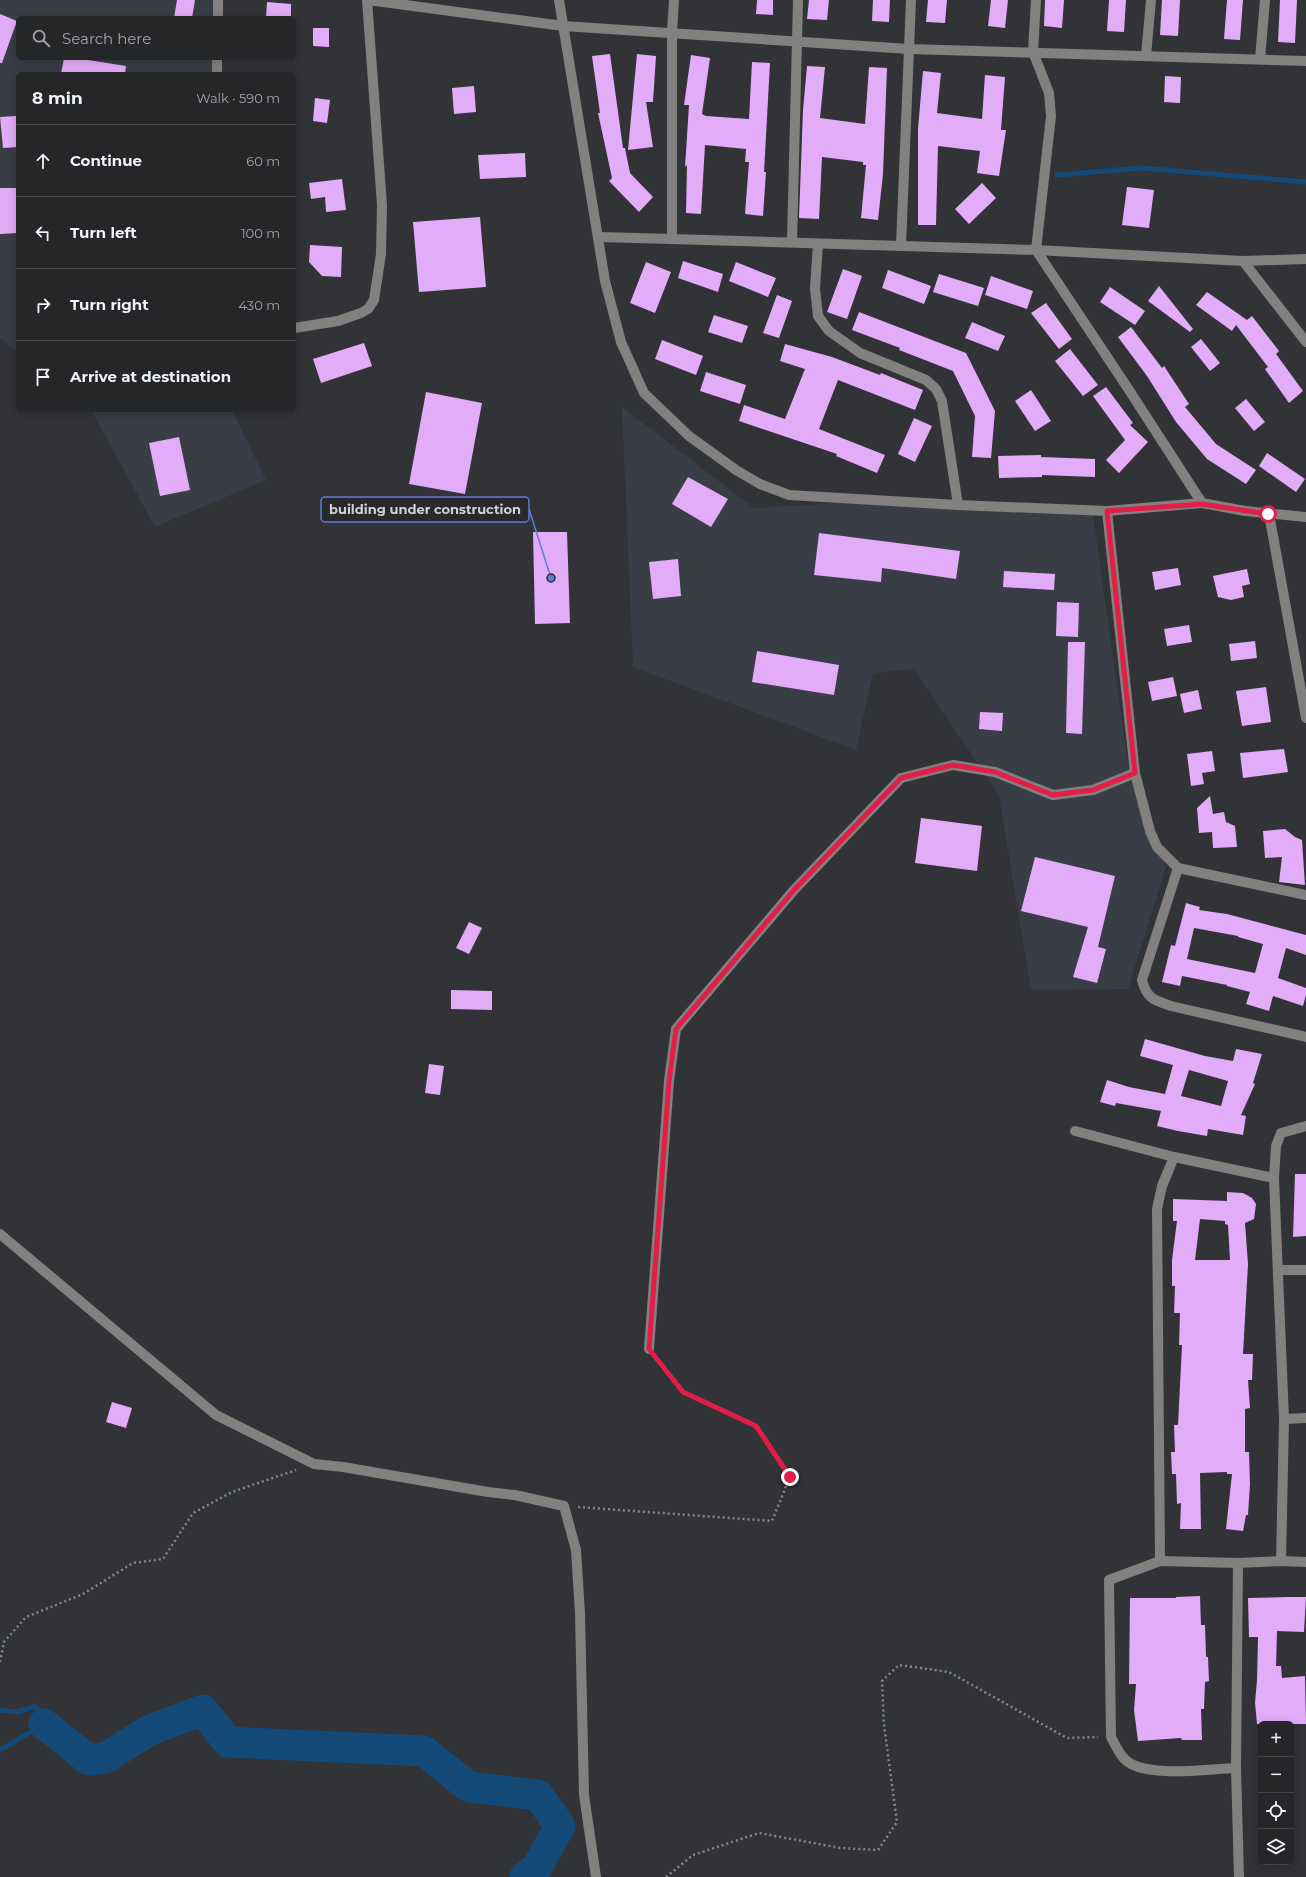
<!DOCTYPE html>
<meta charset="utf-8">
<style>
:root{--surface:#252628;--page:#2d2e30;--text:#f1f3f6;--muted:#a3a5a8;--line:#424345}
body{margin:0;font-family:Montserrat,sans-serif;background:var(--page);color:var(--text)}
.controls{position:absolute;right:12px;bottom:12px;display:grid;overflow:hidden;border-radius:6px;box-shadow:0 2px 10px #0003}
.controls button{width:36px;height:36px;display:grid;place-items:center;padding:0;border:0;border-bottom:1px solid var(--line);background:var(--surface);color:var(--text);font:20px sans-serif}
.stop{position:absolute;width:12px;height:12px;margin:-9px;border:3px solid #e11d48;border-radius:50%;background:#fff}
.stop.end{background:#e11d48;border-color:#fff;box-shadow:0 1px 4px #0008}
.list{margin:0;padding:0;list-style:none}
h2{display:flex;justify-content:space-between;align-items:center;height:52px;margin:0;padding:0 16px;font-size:17px}
h2 small{font-size:13px;font-weight:400;color:var(--muted)}
.list li{display:grid;grid-template-columns:26px 1fr auto;gap:12px;align-items:center;box-sizing:border-box;height:72px;padding:0 16px;border-top:1px solid var(--line)}
.list b{display:block;font-size:15px;white-space:nowrap}
.list em{font-size:13px;font-style:normal;color:var(--muted)}
.icon{flex:none;width:22px;height:22px;fill:none;stroke:currentColor;stroke-width:2;stroke-linecap:round;stroke-linejoin:round}
.map{position:relative;flex:none;width:1306px;height:1877px;overflow:hidden}
.search{position:absolute;background:var(--surface);box-shadow:0 2px 10px #0003;left:16px;top:16px;width:280px;height:44px;display:flex;align-items:center;gap:10px;box-sizing:border-box;padding:0 14px;border-radius:6px;color:var(--muted);font-size:15px}
.panel{position:absolute;background:var(--surface);box-shadow:0 2px 10px #0003;left:16px;top:72px;width:280px;height:340px;border-radius:6px}
.map>svg:first-child{display:block}
.built{fill:#393d45}
.lines{fill:none;stroke-linecap:round;stroke-linejoin:round}
.stream{stroke:#144a78;stroke-width:5}
.river{stroke:#144a78;stroke-width:31}
.building{fill:#e3acf8;fill-rule:evenodd}
.path{stroke:#86888a;stroke-width:2.5;stroke-dasharray:2 3;stroke-linecap:butt}
.minor{stroke:#838180;stroke-width:10}
.route{stroke:#e11d48;stroke-width:5}
.leader{fill:none;stroke:#5c7cd7;stroke-width:1.5}
.callout-dot{fill:#5c7cd7;stroke:#28292c;stroke-width:1.5}
.callout{fill:#28292c;stroke:#5c7cd7;stroke-width:1.5}
.callout-label{font-size:13px;text-anchor:middle;font-weight:bold;fill:#d1d2d4}
</style>
<div class="map">
<svg width="1306" height="1877" viewBox="0 0 1306 1877">
<rect width="100%" height="100%" fill="#313336"/>
<!-- built -->
<g class="built">
<polygon points="0,0 216,0 216,18 18,18 18,58 215,58 214,74 18,74 18,352 0,338"/>
<polygon points="622,407 754,508 856,502 1092,508 1128,763 1166,867 1128,989 1031,990 999,795 914,669 873,673 856,750 633,667"/>
<polygon points="91,410 232,410 266,480 155,527"/>
</g>
<g class="lines">
<!-- stream -->
<g class="stream">
<polyline points="1057,175 1141,168 1306,182"/>
<polyline points="0,1710 17,1712 36,1706 44,1724 0,1750"/>
</g>
<!-- river -->
<polyline class="river" points="44,1724 89,1760 105,1758 150,1730 203,1710 228,1742 424,1751 469,1787 538,1795 560,1826 537,1867 525,1877"/>
</g>
<!-- building -->
<g class="building">
<polygon points="177,0 195,0 192,18 174,18"/>
<polygon points="757,0 773,0 773,15 756,14"/>
<polygon points="809,0 829,0 827,20 807,19"/>
<polygon points="873,0 890,0 889,22 872,21"/>
<polygon points="928,0 947,0 945,23 926,22"/>
<polygon points="991,0 1008,0 1005,28 988,26"/>
<polygon points="1045,0 1064,0 1062,28 1044,26"/>
<polygon points="1109,0 1126,0 1124,32 1107,31"/>
<polygon points="1162,0 1180,0 1178,36 1160,35"/>
<polygon points="1227,0 1243,0 1240,40 1224,39"/>
<polygon points="1280,0 1297,0 1295,43 1278,42"/>
<polygon points="267,2 291,4 291,18 266,18"/>
<polygon points="0,14 17,21 2,63 0,63"/>
<polygon points="313,28 329,28 329,47 313,46"/>
<polygon points="610,54 623,148 625,148 630,173 653,197 639,212 609,181 612,178 598,113 600,113 592,56"/>
<polygon points="637,54 656,56 653,102 646,102 653,147 628,150"/>
<polygon points="691,55 710,58 702,114 706,116 749,119 752,62 770,63 764,172 766,172 763,216 745,214 749,162 745,162 746,149 705,145 701,214 686,213 687,165 685,167 689,105 684,105"/>
<polygon points="64,58 89,58 88,60 126,66 125,74 61,74"/>
<polygon points="807,66 825,67 820,118 865,124 869,67 887,68 883,174 878,220 861,218 866,165 863,165 863,162 822,157 819,219 799,218 803,110"/>
<polygon points="923,71 941,73 937,113 982,119 985,75 1005,77 1001,130 1006,130 999,176 977,173 980,151 938,146 936,225 918,225 918,129"/>
<polygon points="1165,76 1181,77 1180,103 1164,102"/>
<polygon points="474,86 476,112 454,114 452,88"/>
<polygon points="315,98 330,100 327,123 313,121"/>
<polygon points="16,116 18,147 3,148 0,117"/>
<polygon points="525,153 526,177 480,179 478,155"/>
<polygon points="342,179 346,210 326,212 325,197 311,199 309,183"/>
<polygon points="982,183 996,198 969,224 955,209"/>
<polygon points="1127,187 1154,190 1149,228 1122,225"/>
<polygon points="0,188 18,188 18,233 0,234"/>
<polygon points="480,217 486,287 419,292 413,222"/>
<polygon points="310,245 342,247 341,277 322,276 309,262"/>
<polygon points="683,261 723,274 718,292 678,278"/>
<polygon points="646,262 671,272 655,313 630,303"/>
<polygon points="736,262 776,278 768,297 729,281"/>
<polygon points="843,269 862,276 847,319 827,312"/>
<polygon points="888,270 931,286 924,304 882,288"/>
<polygon points="939,274 984,288 978,306 933,292"/>
<polygon points="991,276 1033,291 1027,309 985,295"/>
<polygon points="1159,286 1193,329 1190,332 1148,301"/>
<polygon points="1110,287 1145,311 1135,325 1100,302"/>
<polygon points="1207,292 1247,320 1252,316 1279,351 1276,354 1303,391 1289,403 1265,369 1268,367 1236,325 1232,331 1196,305"/>
<polygon points="777,295 792,301 779,338 763,333"/>
<polygon points="1046,303 1072,339 1059,349 1031,313"/>
<polygon points="859,312 966,353 995,411 991,458 972,457 975,416 953,371 899,350 900,348 852,330"/>
<polygon points="714,315 748,326 742,343 708,332"/>
<polygon points="972,322 1005,336 998,351 965,338"/>
<polygon points="1131,327 1162,368 1164,366 1189,404 1185,407 1216,444 1256,470 1246,484 1207,459 1176,422 1147,376 1118,337"/>
<polygon points="1201,339 1220,363 1210,371 1191,347"/>
<polygon points="662,340 703,356 696,375 655,359"/>
<polygon points="364,343 372,366 321,383 313,359"/>
<polygon points="785,344 832,357 880,375 881,373 923,390 915,410 838,380 819,429 885,455 877,473 836,456 837,454 739,421 744,405 785,419 805,369 780,361"/>
<polygon points="1070,349 1098,385 1083,396 1055,361"/>
<polygon points="706,372 746,385 740,404 700,391"/>
<polygon points="1106,387 1133,423 1130,425 1148,442 1119,473 1106,460 1125,440 1093,396"/>
<polygon points="1031,390 1051,421 1035,431 1015,401"/>
<polygon points="426,392 482,403 465,494 409,484"/>
<polygon points="1246,399 1265,422 1254,431 1235,408"/>
<polygon points="914,418 932,426 915,462 898,454"/>
<polygon points="179,437 190,490 160,496 149,443"/>
<polygon points="1267,453 1305,479 1296,492 1259,466"/>
<polygon points="1041,455 1041,457 1095,459 1095,477 1042,475 1042,477 999,478 998,456"/>
<polygon points="688,477 728,499 711,527 672,504"/>
<polygon points="533,532 567,532 570,623 535,624"/>
<polygon points="819,533 960,551 956,579 882,568 881,582 814,575"/>
<polygon points="678,559 681,596 653,599 649,562"/>
<polygon points="1178,568 1181,585 1155,590 1152,572"/>
<polygon points="1247,569 1250,584 1242,586 1244,597 1231,600 1218,597 1213,576"/>
<polygon points="1004,571 1055,574 1054,590 1003,587"/>
<polygon points="1057,602 1079,603 1078,637 1056,636"/>
<polygon points="1189,625 1192,642 1167,646 1164,629"/>
<polygon points="1255,641 1257,658 1231,661 1229,644"/>
<polygon points="1068,642 1085,642 1082,734 1066,733"/>
<polygon points="757,651 839,665 834,695 752,682"/>
<polygon points="1173,677 1177,696 1152,701 1148,682"/>
<polygon points="1266,687 1271,722 1242,726 1236,691"/>
<polygon points="1198,690 1202,709 1184,713 1180,694"/>
<polygon points="980,712 1003,713 1002,731 979,729"/>
<polygon points="1284,749 1288,772 1243,778 1240,753"/>
<polygon points="1212,751 1215,771 1202,773 1204,784 1191,786 1187,754"/>
<polygon points="1210,796 1213,814 1224,812 1226,822 1235,826 1237,847 1213,848 1212,832 1199,833 1197,808"/>
<polygon points="921,818 982,826 977,871 915,863"/>
<polygon points="1285,829 1295,837 1302,840 1305,885 1279,882 1282,857 1265,858 1263,831"/>
<polygon points="1035,857 1115,876 1098,947 1106,949 1097,983 1073,977 1088,927 1021,911"/>
<path d="M1186 903 1200 907 1199 910 1227 914 1306 935V955L1286 948 1278 978 1306 988V995L1303 1006 1273 996 1269 1011 1246 1004 1250 992 1227 986V985L1182 976 1180 986 1162 982 1171 945 1175 946ZM1194 928 1238 936V937L1263 944 1255 973 1187 959Z"/>
<polygon points="469,922 482,928 469,954 456,948"/>
<polygon points="451,990 492,991 492,1010 451,1009"/>
<path d="M1145 1039 1205 1056 1233 1061 1236 1049 1262 1054 1253 1083 1255 1084 1241 1115 1246 1116 1243 1135 1208 1129 1207 1136 1178 1131 1157 1126 1161 1111 1116 1103 1115 1106 1100 1102 1107 1080 1129 1087 1165 1094 1173 1065 1140 1056ZM1189 1070 1228 1081 1221 1106 1181 1096Z"/>
<polygon points="429,1064 444,1066 440,1095 425,1093"/>
<polygon points="1295,1174 1306,1174 1306,1236 1293,1237"/>
<path d="M1227 1192 1243 1193 1252 1198 1256 1204 1254 1219 1245 1223 1248 1264 1243 1354H1253L1252 1380H1248L1250 1408 1245 1409V1452H1249L1250 1484 1248 1515H1246L1243 1531 1226 1529 1232 1474H1227V1472L1200 1473 1201 1529H1180L1181 1503 1177 1504 1176 1474H1172L1171 1452H1175L1174 1425H1178L1182 1345H1179L1180 1313H1174L1175 1286H1172V1260L1177 1221H1173V1199L1227 1201ZM1200 1219 1225 1221V1224L1228 1225 1230 1260H1195Z"/>
<polygon points="112,1402 132,1408 126,1428 106,1422"/>
<polygon points="1200,1596 1201,1625 1205,1625 1206,1657 1208,1657 1209,1681 1205,1682 1204,1709 1201,1709 1202,1740 1182,1740 1181,1738 1138,1741 1134,1710 1136,1684 1129,1684 1130,1598 1176,1598 1176,1597"/>
<polygon points="1288,1597 1306,1597 1304,1632 1277,1631 1276,1666 1281,1666 1282,1678 1305,1676 1306,1724 1257,1724 1255,1703 1257,1680 1258,1637 1249,1637 1248,1598"/>
</g>
<g class="lines">
<!-- path -->
<g class="path">
<polyline points="578,1507 772,1521 790,1477 756,1426 683,1392 656,1359"/>
<polyline points="0,1662 4,1642 26,1617 83,1594 133,1563 163,1559 193,1513 232,1492 296,1470"/>
<polyline points="666,1877 693,1855 759,1833 841,1848 878,1850 897,1822 884,1725 882,1681 899,1665 949,1672 1067,1738 1098,1737"/>
</g>
<!-- minor -->
<g class="minor">
<polyline points="368,0 563,26 909,49 1306,61"/>
<polyline points="559,0 605,281 621,342 644,393 689,436 736,470 760,484 789,495 958,505 1107,511 1202,503 1245,511 1306,517"/>
<polyline points="1036,0 1033,52 1049,93 1051,116 1036,250 1129,390 1202,503"/>
<polyline points="218,18 218,0"/>
<polyline points="1146,56 1151,0"/>
<polyline points="1260,59 1265,0"/>
<polyline points="217,74 217,58"/>
<polyline points="599,237 672,239 672,32 674,0"/>
<polyline points="672,239 1036,250 1243,261 1306,259"/>
<polyline points="792,241 798,0"/>
<polyline points="818,244 815,288 818,316 829,331 860,353 926,380 936,389 942,401 958,505"/>
<polyline points="901,246 911,0"/>
<polyline points="1243,261 1306,342"/>
<polyline points="294,328 338,321 361,313 368,309 374,300 381,254 382,205 367,0"/>
<polyline points="1107,511 1135,773 1150,831 1157,847 1178,868 1306,895"/>
<polyline points="1269,514 1306,718"/>
<path d="M1178 868 1142 980C1147 999 1154 1000 1171 1006L1306 1037"/>
<polyline points="1075,1131 1174,1157 1274,1178"/>
<polyline points="0,1234 216,1415 314,1464 343,1467 488,1492 515,1495 564,1506 576,1550 580,1613 584,1795 596,1877"/>
<polyline points="1278,1270 1306,1270"/>
<polyline points="649,1349 669,1081 676,1029 794,890 901,778 953,765 995,772 1053,795 1093,790 1135,773"/>
<polyline points="1284,1419 1306,1418"/>
<polyline points="1160,1561 1157,1209 1162,1186 1174,1157"/>
<polyline points="1281,1561 1284,1419 1274,1178 1276,1146 1281,1133 1306,1126"/>
<polyline points="1238,1563 1236,1768 1239,1877"/>
<path d="M1236 1768C1206 1769 1157 1777 1131 1764 1121 1759 1116 1746 1111 1737L1109 1580 1160 1561 1238 1563 1281 1561 1306 1562"/>
</g>
</g>
<g class="lines">
<!-- route -->
<polyline class="route" points="790,1477 756,1426 683,1392 649,1349 669,1081 676,1029 794,890 901,778 953,765 995,772 1053,795 1093,790 1135,773 1107,511 1202,504 1268,514"/>
</g>
<!-- callouts -->
<path class="leader" d="M551 578L529 509"/>
<circle class="callout-dot" cx="551" cy="578" r="4"/>
<rect class="callout" x="321" y="497" width="208" height="25" rx="4"/>
<g class="callout-label">
<text x="425" y="514">building under construction</text>
</g>
</svg>
<div class="controls">
<button>+</button>
<button>−</button>
<button><svg class="icon" aria-label="locate" viewBox="0 0 24 24"><circle cx="12" cy="12" r="6"/><path d="M12 2v4M12 18v4M2 12h4M18 12h4"/></svg></button>
<button><svg class="icon" aria-label="layers" viewBox="0 0 24 24"><path d="M12 4l9 5-9 5-9-5zM3 14l9 5 9-5"/></svg></button>
</div>
<div class="stop" style="left:1268px;top:514px"></div>
<div class="stop end" style="left:790px;top:1477px"></div>
<div class="search"><svg class="icon" aria-label="search" viewBox="0 0 24 24"><circle cx="10" cy="10" r="6"/><path d="M15 15l6 6"/></svg>Search here</div>
<section class="panel">
<h2>8 min<small>Walk · 590 m</small></h2>
<ul class="list">
<li><svg class="icon" aria-label="ahead" viewBox="0 0 24 24"><path d="M12 20V5M6 11l6-6 6 6"/></svg><div><b>Continue</b></div><em>60 m</em></li>
<li><svg class="icon" aria-label="left" viewBox="0 0 24 24"><path d="M17 20v-9H6M10 6l-5 5 5 5"/></svg><div><b>Turn left</b></div><em>100 m</em></li>
<li><svg class="icon" aria-label="right" viewBox="0 0 24 24"><path d="M7 20v-9h11M14 6l5 5-5 5"/></svg><div><b>Turn right</b></div><em>430 m</em></li>
<li><svg class="icon" aria-label="arrive" viewBox="0 0 24 24"><path d="M6 21V4h12l-3 4 3 4H6"/></svg><div><b>Arrive at destination</b></div></li>
</ul>
</section>
</div>
